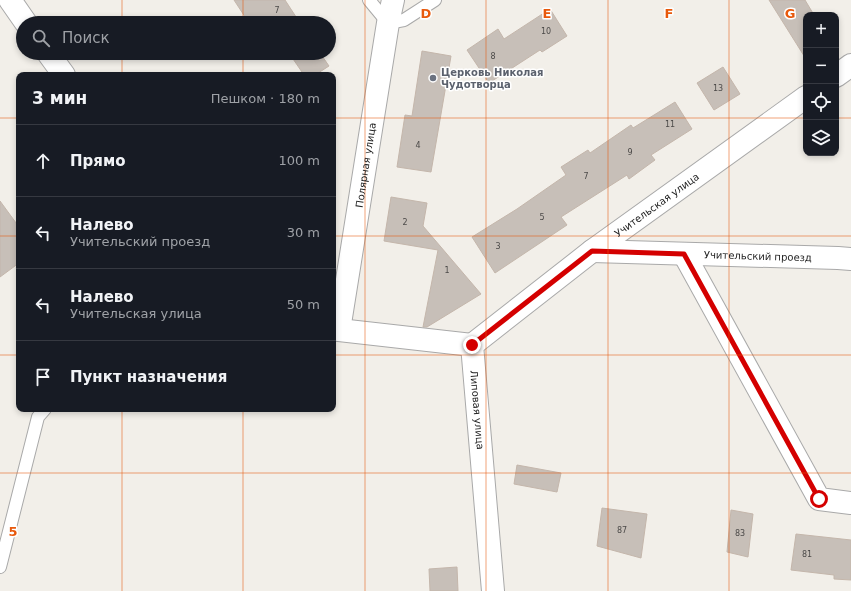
<!DOCTYPE html>
<html lang="ru">
<meta charset="utf-8">
<style>
:root{--surface:#171b24;--page:#20242c;--text:#f1f3f6;--muted:#9ea1a6;--line:#363941}
body{margin:0;font-family:"DejaVu Sans",sans-serif;background:var(--page);color:var(--text)}
.controls{position:absolute;right:12px;top:12px;display:grid;overflow:hidden;border-radius:8px;box-shadow:0 2px 6px #0003}
.controls button{width:36px;height:36px;display:grid;place-items:center;padding:0;border:0;border-bottom:1px solid var(--line);background:var(--surface);color:var(--text);font:20px sans-serif}
.stop{position:absolute;width:12px;height:12px;margin:-9px;border:3px solid #d40000;border-radius:50%;background:#fff}
.stop.end{background:#d40000;border-color:#fff;box-shadow:0 1px 4px #0008}
.list{margin:0;padding:0;list-style:none}
h2{display:flex;justify-content:space-between;align-items:center;height:52px;margin:0;padding:0 16px;font-size:17px}
h2 small{font-size:13px;font-weight:400;color:var(--muted)}
.list li{display:grid;grid-template-columns:26px 1fr auto;gap:12px;align-items:center;box-sizing:border-box;height:72px;padding:0 16px;border-top:1px solid var(--line)}
.list b{display:block;font-size:15px;white-space:nowrap}
.list p{margin:0;font-size:13px;white-space:nowrap;color:var(--muted)}
.list em{font-size:13px;font-style:normal;color:var(--muted)}
.icon{flex:none;width:22px;height:22px;fill:none;stroke:currentColor;stroke-width:2;stroke-linecap:round;stroke-linejoin:round}
.map{position:relative;flex:none;width:851px;height:591px;overflow:hidden}
.search{position:absolute;background:var(--surface);box-shadow:0 2px 6px #0003;left:16px;top:16px;width:320px;height:44px;display:flex;align-items:center;gap:10px;box-sizing:border-box;padding:0 14px;border-radius:22px;color:var(--muted);font-size:15px}
.panel{position:absolute;background:var(--surface);box-shadow:0 2px 6px #0003;left:16px;top:72px;width:320px;height:340px;border-radius:8px}
.map>svg:first-child{display:block}
.building{fill:#c7bfb8;stroke:#c4b6ab}
.lines{fill:none;stroke-linecap:round;stroke-linejoin:round}
.lane-casing{stroke:#a9a9a9;stroke-width:14}
.street-casing{stroke:#a9a9a9;stroke-width:24}
.lane{stroke:#fff;stroke-width:12}
.street{stroke:#fff;stroke-width:22}
.route{stroke:#d40000;stroke-width:5}
.grid{fill:none;stroke:#e8590c;stroke-width:1;stroke-opacity:0.55}
.worship-dot{fill:#6b7280;stroke:#fff;stroke-width:1.5}
.labels{text-anchor:middle;stroke-width:3;stroke-linejoin:round;paint-order:stroke}
.number-label{font-size:8px;fill:#4b4948}
.worship-label{font-size:10px;font-weight:bold;fill:#5b616d;stroke:#fff;text-anchor:start}
.street-label{font-size:10px;fill:#222;stroke:#fff}
.grid-label{font-size:13px;text-anchor:middle;font-weight:bold;fill:#e8590c;stroke:#fff;stroke-width:3;stroke-linejoin:round;paint-order:stroke}
</style>
<div class="map">
<svg width="851" height="591" viewBox="0 0 851 591">
<rect width="100%" height="100%" fill="#f2efe9"/>
<!-- building -->
<g class="building">
<polygon points="234,0 285,0 300,23 249,23"/>
<polygon points="769,0 805,0 814,15 806,15 806,59"/>
<polygon points="550,9 567,36 542,52 540,50 489,83 467,50 498,29 504,39"/>
<polygon points="422,51 451,56 431,172 397,167 405,115 412,116"/>
<polygon points="289,53 320,53 329,66 315,75 304,75"/>
<polygon points="723,67 740,94 714,110 697,83"/>
<polygon points="675,102 692,129 651,155 655,160 629,179 627,175 561,217 567,225 495,273 472,237 517,209 566,175 561,167 588,150 590,153 631,125 633,128"/>
<polygon points="391,197 427,203 423,226 481,294 427,327 423,327 438,250 384,241"/>
<polygon points="0,201 19,227 19,263 0,277"/>
<polygon points="517,465 561,473 557,492 514,484"/>
<polygon points="602,508 647,514 641,558 597,546"/>
<polygon points="731,510 753,514 748,557 727,552"/>
<polygon points="796,534 851,540 851,580 834,579 834,575 791,570"/>
<polygon points="457,567 458,591 430,591 429,569"/>
</g>
<g class="lines">
<!-- lane casing -->
<g class="lane-casing">
<g id="lane">
<polyline points="369,0 388,23 404,20 435,0"/>
<polyline points="0,567 38,417 45,409"/>
</g>
</g>
<!-- street casing -->
<g class="street-casing">
<g id="street">
<polyline points="10,0 26,23"/>
<polyline points="48,53 64,75"/>
<polyline points="836,76 851,65"/>
<path id="s1" d="M592 251 838 258 851 259"/>
<polyline points="684,254 819,499 851,503"/>
<polyline points="333,328 339,330 472,345"/>
<path id="s2" d="M339 330 388 23 393 0"/>
<path id="s3" d="M472 345 592 251 806 97"/>
<path id="s4" d="M472 345 493 591"/>
</g>
</g>
<!-- lane -->
<use href="#lane" class="lane"/>
<!-- street -->
<use href="#street" class="street"/>
</g>
<g class="lines">
<!-- route -->
<polyline class="route" points="472,345 592,251 684,254 819,499"/>
</g>
<!-- grid -->
<path class="grid" d="M122 0V23M243 0V23M365 0V591M486 0V591M608 0V591M729 0V591M122 53V75M243 53V75M0 118H19M333 118H806M836 118H851M0 236H19M333 236H851M0 355H19M333 355H851M122 409V591M243 409V591M0 473H851"/>
<!-- markers -->
<circle class="worship-dot" cx="433" cy="78" r="4"/>
<g class="labels">
<!-- number labels -->
<g class="number-label">
<text x="277" y="13">7</text>
<text x="546" y="34">10</text>
<text x="493" y="59">8</text>
<text x="718" y="91">13</text>
<text x="670" y="127">11</text>
<text x="418" y="148">4</text>
<text x="630" y="155">9</text>
<text x="586" y="179">7</text>
<text x="542" y="220">5</text>
<text x="405" y="225">2</text>
<text x="498" y="249">3</text>
<text x="447" y="273">1</text>
<text x="622" y="533">87</text>
<text x="740" y="536">83</text>
<text x="807" y="557">81</text>
</g>
<!-- worship labels -->
<g class="worship-label">
<text x="441" y="76">Церковь Николая<tspan x="441" dy="12">Чудотворца</tspan></text>
</g>
<!-- street labels -->
<g class="street-label">
<text dy="4" stroke="none"><textPath href="#s2" startOffset="167">Полярная улица</textPath></text>
<text dy="4" stroke="none"><textPath href="#s3" startOffset="232">Учительская улица</textPath></text>
<text dy="4" stroke="none"><textPath href="#s1" startOffset="166">Учительский проезд</textPath></text>
<text dy="4" stroke="none"><textPath href="#s4" startOffset="65">Липовая улица</textPath></text>
</g>
</g>
<g class="grid-label">
<text x="426" y="18">D</text>
<text x="547" y="18">E</text>
<text x="669" y="18">F</text>
<text x="790" y="18">G</text>
<text x="13" y="536">5</text>
</g>
</svg>
<div class="controls">
<button>+</button>
<button>−</button>
<button><svg class="icon" aria-label="locate" viewBox="0 0 24 24"><circle cx="12" cy="12" r="6"/><path d="M12 2v4M12 18v4M2 12h4M18 12h4"/></svg></button>
<button><svg class="icon" aria-label="layers" viewBox="0 0 24 24"><path d="M12 4l9 5-9 5-9-5zM3 14l9 5 9-5"/></svg></button>
</div>
<div class="stop" style="left:819px;top:499px"></div>
<div class="stop end" style="left:472px;top:345px"></div>
<div class="search"><svg class="icon" aria-label="search" viewBox="0 0 24 24"><circle cx="10" cy="10" r="6"/><path d="M15 15l6 6"/></svg>Поиск</div>
<section class="panel">
<h2>3 мин<small>Пешком · 180 m</small></h2>
<ul class="list">
<li><svg class="icon" aria-label="ahead" viewBox="0 0 24 24"><path d="M12 20V5M6 11l6-6 6 6"/></svg><div><b>Прямо</b></div><em>100 m</em></li>
<li><svg class="icon" aria-label="left" viewBox="0 0 24 24"><path d="M17 20v-9H6M10 6l-5 5 5 5"/></svg><div><b>Налево</b><p>Учительский проезд</p></div><em>30 m</em></li>
<li><svg class="icon" aria-label="left" viewBox="0 0 24 24"><path d="M17 20v-9H6M10 6l-5 5 5 5"/></svg><div><b>Налево</b><p>Учительская улица</p></div><em>50 m</em></li>
<li><svg class="icon" aria-label="arrive" viewBox="0 0 24 24"><path d="M6 21V4h12l-3 4 3 4H6"/></svg><div><b>Пункт назначения</b></div></li>
</ul>
</section>
</div>
